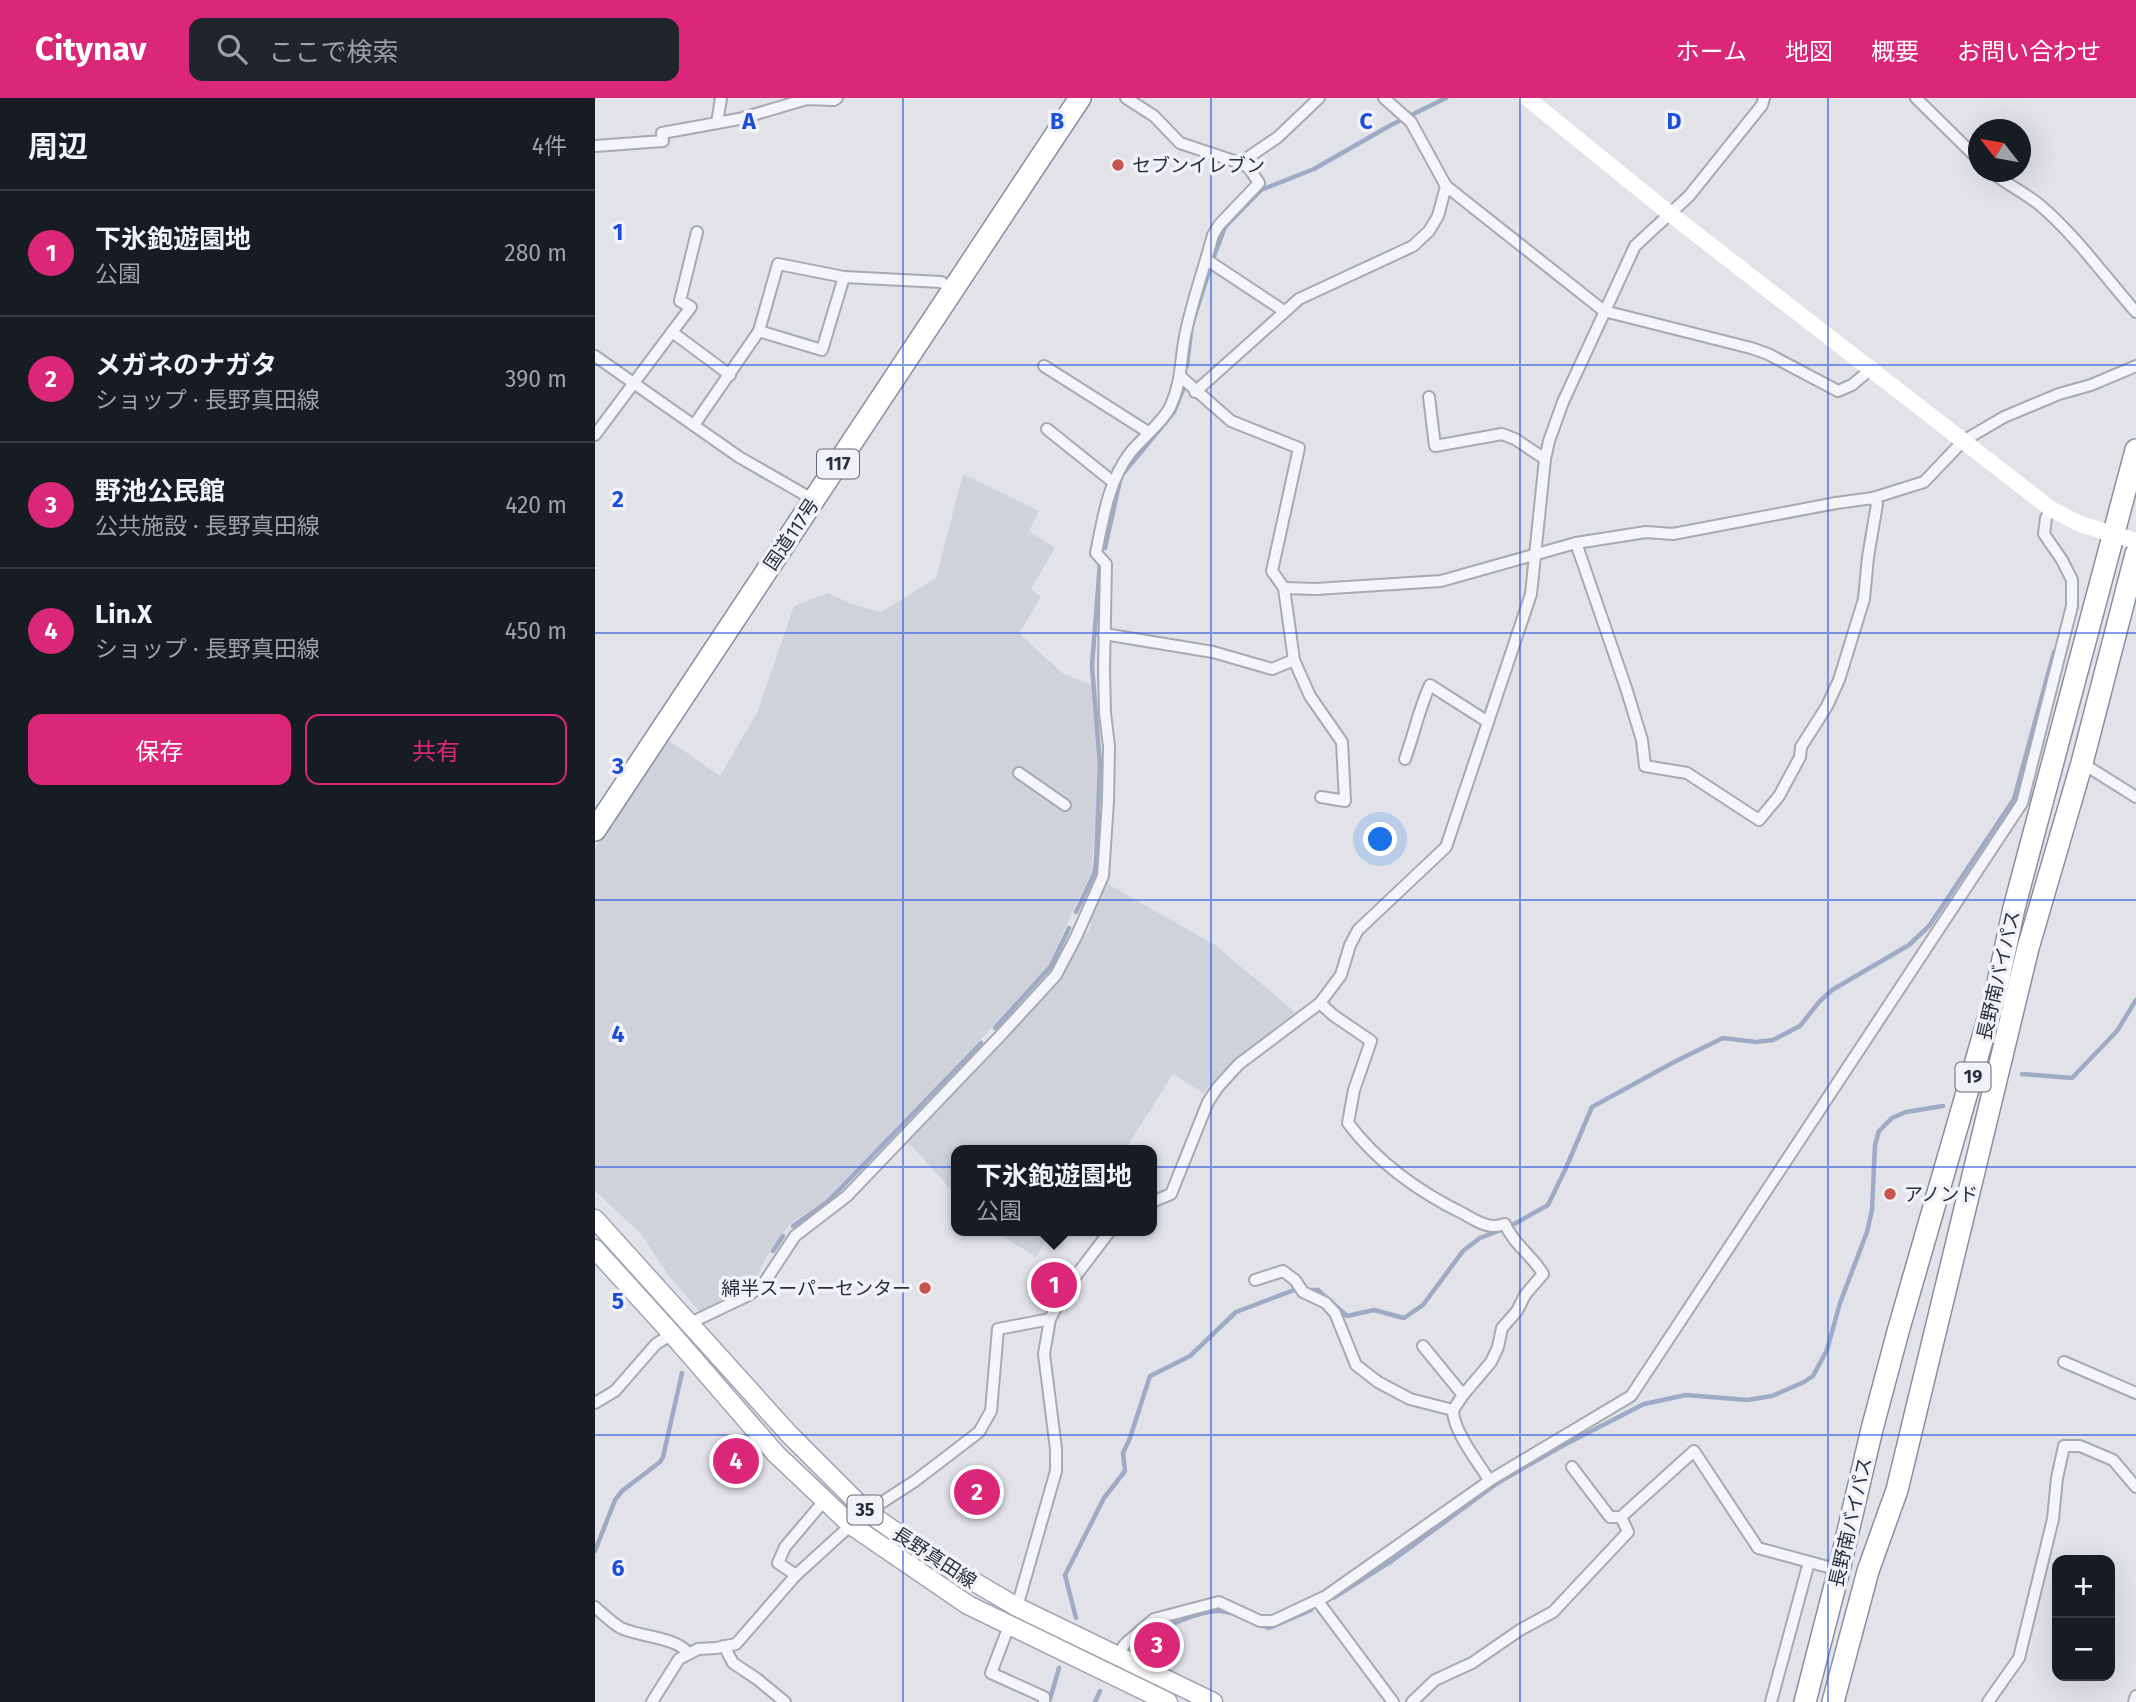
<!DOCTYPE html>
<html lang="ja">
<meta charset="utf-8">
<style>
:root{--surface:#171b24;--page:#20242c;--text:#f1f3f6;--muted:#9ea1a6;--line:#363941;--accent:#db2777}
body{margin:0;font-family:"Fira Sans","Noto Sans JP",sans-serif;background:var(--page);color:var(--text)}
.controls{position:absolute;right:21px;bottom:21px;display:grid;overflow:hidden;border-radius:14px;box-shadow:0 7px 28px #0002}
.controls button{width:63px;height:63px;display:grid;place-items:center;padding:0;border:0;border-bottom:2px solid var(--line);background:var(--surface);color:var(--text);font:35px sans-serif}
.compass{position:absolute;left:1373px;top:21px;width:63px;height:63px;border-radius:50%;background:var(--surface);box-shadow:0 7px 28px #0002;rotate:301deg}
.you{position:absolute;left:786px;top:742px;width:24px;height:24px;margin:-18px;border:5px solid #fff;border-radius:50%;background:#1a73e8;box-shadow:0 0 0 10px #1a73e833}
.badge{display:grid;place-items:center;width:46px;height:46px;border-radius:50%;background:var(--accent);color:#fff;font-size:23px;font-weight:700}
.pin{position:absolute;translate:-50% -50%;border:4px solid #fff;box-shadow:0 2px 7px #0006}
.popup{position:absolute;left:356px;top:1047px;width:206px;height:91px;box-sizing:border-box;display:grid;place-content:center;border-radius:14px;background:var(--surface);filter:drop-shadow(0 2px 5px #0005);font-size:23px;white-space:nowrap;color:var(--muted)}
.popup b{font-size:26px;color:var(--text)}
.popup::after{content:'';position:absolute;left:50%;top:100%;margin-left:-14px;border:14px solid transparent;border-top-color:var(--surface)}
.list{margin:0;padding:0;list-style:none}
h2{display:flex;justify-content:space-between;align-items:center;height:91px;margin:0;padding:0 28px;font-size:30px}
h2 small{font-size:23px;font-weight:400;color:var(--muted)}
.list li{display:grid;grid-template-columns:46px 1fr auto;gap:21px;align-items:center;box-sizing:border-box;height:126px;padding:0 28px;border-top:2px solid var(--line)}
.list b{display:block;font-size:26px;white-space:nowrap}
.list p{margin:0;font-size:23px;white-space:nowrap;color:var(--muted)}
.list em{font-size:23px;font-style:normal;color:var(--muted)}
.actions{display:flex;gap:14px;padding:21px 28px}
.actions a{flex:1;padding:16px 0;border:2px solid var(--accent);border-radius:14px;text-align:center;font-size:24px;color:var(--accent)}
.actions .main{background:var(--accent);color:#fff}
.icon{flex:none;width:38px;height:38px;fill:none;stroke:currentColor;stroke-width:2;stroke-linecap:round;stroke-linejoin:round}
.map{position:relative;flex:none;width:1541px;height:1604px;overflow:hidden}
header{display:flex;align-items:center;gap:42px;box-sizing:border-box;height:98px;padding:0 35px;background:var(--accent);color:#fff}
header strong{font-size:33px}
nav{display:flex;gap:38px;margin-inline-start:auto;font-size:24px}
.search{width:490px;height:63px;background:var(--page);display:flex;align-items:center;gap:18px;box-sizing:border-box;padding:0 24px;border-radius:14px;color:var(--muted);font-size:26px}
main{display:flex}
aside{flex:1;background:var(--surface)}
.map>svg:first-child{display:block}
.built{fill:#d0d2db}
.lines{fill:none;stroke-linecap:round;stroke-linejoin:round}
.stream{stroke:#9faac7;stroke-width:4.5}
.street-casing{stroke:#a7a9b3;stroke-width:14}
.primary-casing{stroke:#a1a5b4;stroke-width:21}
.highway-casing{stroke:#8a8e9f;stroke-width:24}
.street{stroke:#f4f5f8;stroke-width:10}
.secondary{stroke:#fff;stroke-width:16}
.primary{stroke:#fff;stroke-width:18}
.highway{stroke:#fff;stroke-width:21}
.grid{fill:none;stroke:#1d4ed8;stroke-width:2;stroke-opacity:0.55}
.poi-dot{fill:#c7544e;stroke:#f1f2f7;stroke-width:2.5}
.labels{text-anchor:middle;stroke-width:7;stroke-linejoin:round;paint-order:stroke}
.shield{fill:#f1f2f7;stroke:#666977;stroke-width:2}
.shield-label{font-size:18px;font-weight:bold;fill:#2b2e40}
.poi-label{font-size:19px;fill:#2b2e40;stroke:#f1f2f7;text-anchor:start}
.street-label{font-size:19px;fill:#2b2e40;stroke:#f1f2f7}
.grid-label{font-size:23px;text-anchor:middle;font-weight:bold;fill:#1d4ed8;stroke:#f1f2f7;stroke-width:7;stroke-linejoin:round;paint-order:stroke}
</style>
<header>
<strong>Citynav</strong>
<div class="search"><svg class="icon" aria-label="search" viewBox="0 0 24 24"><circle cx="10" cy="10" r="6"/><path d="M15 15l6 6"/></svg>ここで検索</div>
<nav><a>ホーム</a><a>地図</a><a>概要</a><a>お問い合わせ</a></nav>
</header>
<main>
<aside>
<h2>周辺<small>4件</small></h2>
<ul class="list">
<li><span class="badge">1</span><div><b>下氷鉋遊園地</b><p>公園</p></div><em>280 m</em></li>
<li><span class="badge">2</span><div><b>メガネのナガタ</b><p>ショップ · 長野真田線</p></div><em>390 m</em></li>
<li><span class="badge">3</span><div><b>野池公民館</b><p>公共施設 · 長野真田線</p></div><em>420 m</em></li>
<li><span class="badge">4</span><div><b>Lin.X</b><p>ショップ · 長野真田線</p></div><em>450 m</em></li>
</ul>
<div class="actions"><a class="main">保存</a><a>共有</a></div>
</aside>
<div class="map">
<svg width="1541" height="1604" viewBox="0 0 1541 1604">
<rect width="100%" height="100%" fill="#e2e3e9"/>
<!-- built -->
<g class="built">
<polygon points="368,376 444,413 434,433 460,450 436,491 446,499 424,535 467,575 499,588 501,632 506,657 496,776 479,810 452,872 254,1079 232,1101 195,1126 176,1151 159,1184 105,1214 74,1178 46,1136 0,1093 0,750 72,641 125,678 162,615 199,508 233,495 259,507 286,514 341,480"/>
<polygon points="511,785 620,847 700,914 629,972 608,995 578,976 530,1052 361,1052 361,1097 311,1042 465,882 480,846 489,839 497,827 493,823"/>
<polygon points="399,1133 457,1133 441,1159"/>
</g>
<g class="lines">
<!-- stream -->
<g class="stream">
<polyline points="619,158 630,129 666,92 719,71 796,27 851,0"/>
<polyline points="592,268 597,226 614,174"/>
<polyline points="510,450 526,378 579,314 588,292"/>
<polyline points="481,814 499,776 501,763 505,667 497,568 505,465"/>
<polyline points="400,930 456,868 474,830"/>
<polyline points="1427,976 1477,980 1522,933 1541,902"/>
<polyline points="198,1128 232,1104 247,1089 386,945"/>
<polyline points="914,1129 953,1107 970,1072 997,1009 1081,963 1128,940 1161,944 1178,942 1205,928 1224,904 1237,892 1314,847 1334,828 1419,701 1459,554"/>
<polyline points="178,1153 188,1138"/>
<polyline points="713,1192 723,1192 752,1218 779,1212 809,1220 828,1207 868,1153 885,1140 906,1132"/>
<polyline points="0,1453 20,1402 27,1393 65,1364 68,1359 87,1275"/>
<polyline points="738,1500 798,1462 904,1384 969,1347 1049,1306 1091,1297 1152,1302 1177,1298 1209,1284 1218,1278 1232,1252 1245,1205 1272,1134 1277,1112 1280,1047 1284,1033 1297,1020 1311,1014 1348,1008"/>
<polyline points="481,1520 470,1477 509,1400 530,1373 528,1355 535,1340 555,1278 595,1258 641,1214 699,1192 704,1192"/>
<polyline points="666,1527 674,1530 716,1512"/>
<path d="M539 1547C558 1533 614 1506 635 1515"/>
<polyline points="455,1601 464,1570"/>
<polyline points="500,1604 505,1593"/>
</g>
<!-- street casing -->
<g class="street-casing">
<g id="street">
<polyline points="789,0 816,24 851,88 1009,213 1156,250 1173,256 1243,293 1257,287 1276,271"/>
<polyline points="1321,0 1384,62"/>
<polyline points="122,25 126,0"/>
<polyline points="0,48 68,43 67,35 144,21 212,1 239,2 242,0"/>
<polyline points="645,65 683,39 724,0"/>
<path d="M1397 74C1412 87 1431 95 1446 108 1482 139 1510 179 1541 214"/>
<polyline points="612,162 689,213"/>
<polyline points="164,233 227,252 249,179"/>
<polyline points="77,234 96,209 85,203 102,134"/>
<polyline points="0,258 144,359 219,402"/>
<polyline points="449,268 553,334"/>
<polyline points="586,279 636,323 704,350 677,473 689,490 699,562 715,598 747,644 750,703 726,699"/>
<polyline points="600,294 704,201 818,148 834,133 843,118 851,88"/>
<polyline points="834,299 840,348 907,336 920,341 950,361"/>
<polyline points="99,327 164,233 183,166 249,179 346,184 357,191"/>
<polyline points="452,331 518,384"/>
<polyline points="0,337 77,234 135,277"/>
<polyline points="981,445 1031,590 1047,642 1050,668 1092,675 1164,722 1184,698 1205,659 1206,649 1232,608 1244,582 1269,501 1273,459 1282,406 1278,400"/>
<polyline points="689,490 721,491 846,483 981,445 1051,434 1078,436 1241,405 1278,400 1329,384 1368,343 1409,319 1464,296 1496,287 1541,268"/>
<polyline points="509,536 618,554 677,571 699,562"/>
<path d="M810 661C819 636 824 611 835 587L893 624"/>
<polyline points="1487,665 1541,699"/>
<polyline points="424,675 470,707"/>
<path d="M725 905 738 917 776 943 759 992 753 1025C783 1065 824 1094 869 1116 878 1121 888 1128 899 1128 903 1128 907 1127 910 1126 918 1146 938 1158 948 1176L930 1197 922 1213 907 1230 903 1249 896 1264 868 1297"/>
<polyline points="557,1104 576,1096 613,1004 623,989 644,966 725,905 746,877 755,847 763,832 851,749 936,496 950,361 954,343 968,304 1040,148 1094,98 1167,7 1169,0"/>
<polyline points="660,1182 688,1173 700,1182 708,1194 731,1205 740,1215 761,1267 783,1284 815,1301 858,1312 868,1297 828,1248"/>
<path d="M93 1226 154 1197 169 1185 200 1138 252 1098 405 938 461 877 481 839 508 778 513 703 514 648 510 615 509 571 511 466 501 455C508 421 513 384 535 355 546 341 570 322 576 307 588 281 585 255 592 229 599 198 610 167 618 137L624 127 664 85 654 70 645 65 585 45 559 18 531 0"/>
<polyline points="1469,1264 1541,1295"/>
<polyline points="0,1305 20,1293 61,1246 77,1236"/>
<path d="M858 1312C858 1333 883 1364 894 1382"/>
<polyline points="977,1369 1015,1419 1026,1419"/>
<polyline points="201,1477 183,1465 190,1449 223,1410"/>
<polyline points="722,1502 798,1604"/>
<path d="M0 1509C8 1516 17 1525 26 1530 45 1539 81 1539 93 1555"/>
<polyline points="422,1509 461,1373 461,1351 449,1256 455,1221 473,1188 515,1133"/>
<polyline points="414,1528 396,1575 449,1599 449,1604"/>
<polyline points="129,1548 138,1565 162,1581 190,1604"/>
<polyline points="522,1558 530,1546 559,1521 624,1504 665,1523 678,1523 731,1498 897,1381 1036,1298 1427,705 1477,508 1477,482 1467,462 1449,436 1451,420 1456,411"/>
<polyline points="57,1604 84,1561 103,1551 121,1550 141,1546 201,1477 256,1427 272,1414 320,1383 384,1334 396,1313 403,1231 455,1221"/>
<polyline points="817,1604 840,1582 877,1565 925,1532 958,1514 1033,1434 1026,1419 1099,1353 1163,1450 1244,1472"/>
<polyline points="1176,1604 1214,1464"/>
<polyline points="1393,1604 1424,1560 1458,1421 1462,1380 1469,1348 1485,1348 1518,1362 1541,1389"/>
<polyline points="1539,1604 1541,1598"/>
</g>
</g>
<!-- primary casing -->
<g class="primary-casing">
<g id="primary">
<polyline points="0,1121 194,1336 272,1414 337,1459 422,1509 618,1604"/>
<polyline points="0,1151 77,1236 181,1356 256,1427 373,1507 573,1604"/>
</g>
</g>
<!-- highway casing -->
<g class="highway-casing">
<g id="highway">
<polyline points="0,732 485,0"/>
<polyline points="1210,1604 1244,1472 1277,1331 1304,1230 1401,894 1419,810 1541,352"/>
<polyline points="1238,1604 1273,1473 1302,1392 1433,850 1487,665 1541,456"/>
</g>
</g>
<!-- street -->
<use href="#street" class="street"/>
<!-- secondary -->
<polyline class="secondary" points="932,0 1074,115 1456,411 1485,426 1541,443"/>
<!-- primary -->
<use href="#primary" class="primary"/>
<!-- highway -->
<use href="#highway" class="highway"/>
</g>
<!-- grid -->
<path class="grid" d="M308 0V1604M616 0V1604M925 0V1604M1233 0V1604M0 267H1541M0 535H1541M0 802H1541M0 1069H1541M0 1337H1541"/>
<!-- markers -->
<g class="poi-dot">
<circle cx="523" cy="67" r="7"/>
<circle cx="1295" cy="1096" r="7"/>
<circle cx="330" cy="1190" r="7"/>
</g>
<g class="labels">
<!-- shield labels -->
<g class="shield">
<rect x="222" y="351.5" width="42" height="29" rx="5"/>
<rect x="1360.5" y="964.5" width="35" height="29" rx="5"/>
<rect x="252.5" y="1397.5" width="35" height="29" rx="5"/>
</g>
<g class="shield-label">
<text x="243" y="372">117</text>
<text x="1378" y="985">19</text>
<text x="270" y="1418">35</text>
</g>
<!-- poi labels -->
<g class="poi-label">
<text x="537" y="74">セブンイレブン</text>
<text x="1309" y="1103">アノンド</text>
<text x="316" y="1197" text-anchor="end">綿半スーパーセンター</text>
</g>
<!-- street labels -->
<g class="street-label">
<text transform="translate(196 436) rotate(-56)" y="7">国道117号</text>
<text transform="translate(1403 877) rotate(-77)" y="7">長野南バイパス</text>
<text transform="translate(1255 1424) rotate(-77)" y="7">長野南バイパス</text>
<text transform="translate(340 1459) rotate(33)" y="7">長野真田線</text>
</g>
</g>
<g class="grid-label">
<text x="154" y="31">A</text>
<text x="462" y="31">B</text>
<text x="771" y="31">C</text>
<text x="1079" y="31">D</text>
<text x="23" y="142">1</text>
<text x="23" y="409">2</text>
<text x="23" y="676">3</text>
<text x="23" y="944">4</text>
<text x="23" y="1211">5</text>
<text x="23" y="1478">6</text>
</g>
</svg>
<div class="controls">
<button>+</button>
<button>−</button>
</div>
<svg class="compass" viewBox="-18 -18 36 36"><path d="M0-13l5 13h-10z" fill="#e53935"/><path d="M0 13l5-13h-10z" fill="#9ea1a6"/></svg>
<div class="you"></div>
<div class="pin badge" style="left:459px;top:1187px">1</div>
<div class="popup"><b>下氷鉋遊園地</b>公園</div>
<div class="pin badge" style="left:382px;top:1394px">2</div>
<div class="pin badge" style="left:562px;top:1547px">3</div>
<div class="pin badge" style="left:141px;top:1363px">4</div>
</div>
</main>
